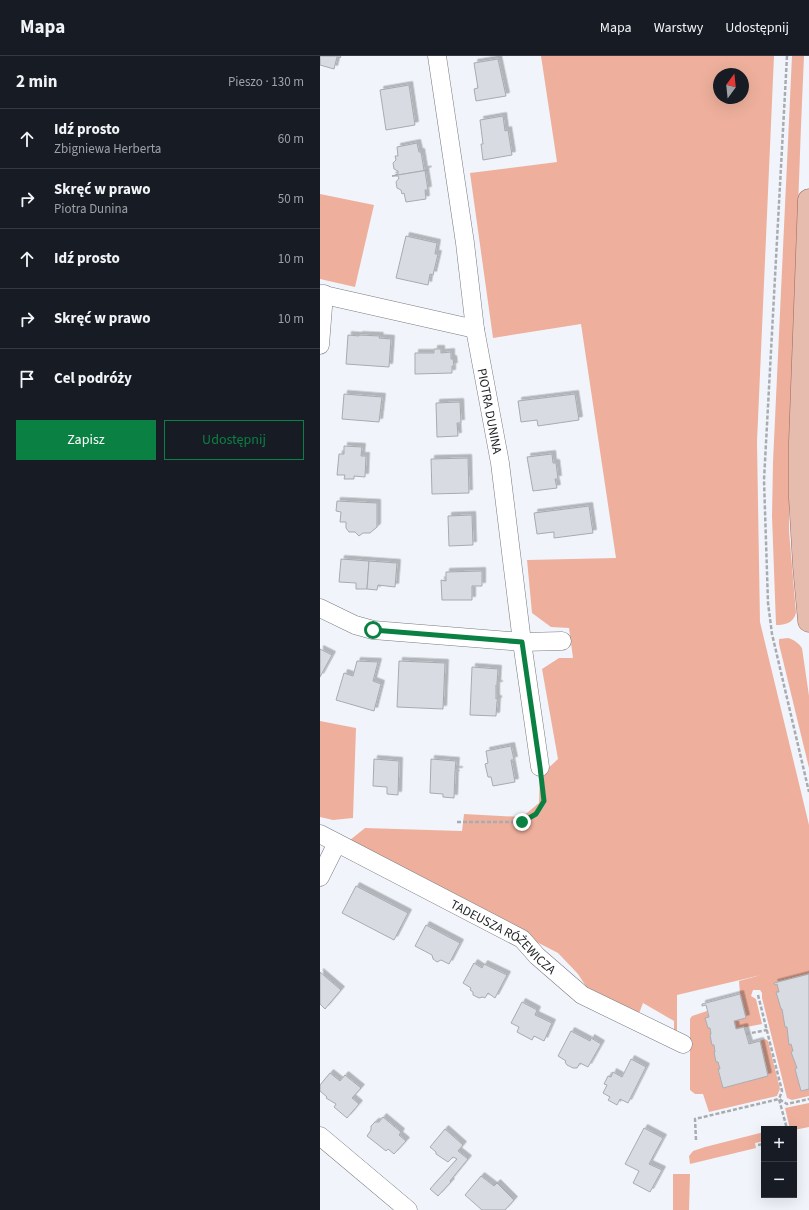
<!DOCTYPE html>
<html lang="pl">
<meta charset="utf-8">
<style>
:root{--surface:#171b24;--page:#20242c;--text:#f1f3f6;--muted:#9ea1a6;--line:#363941;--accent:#0b8043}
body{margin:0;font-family:"Source Sans 3",sans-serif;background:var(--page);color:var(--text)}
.controls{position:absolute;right:12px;bottom:12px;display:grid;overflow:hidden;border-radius:0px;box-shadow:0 4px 16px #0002}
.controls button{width:36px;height:36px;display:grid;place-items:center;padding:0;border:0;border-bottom:1px solid var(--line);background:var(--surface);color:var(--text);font:20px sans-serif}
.compass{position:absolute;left:393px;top:12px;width:36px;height:36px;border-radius:50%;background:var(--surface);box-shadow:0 4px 16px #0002;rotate:15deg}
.stop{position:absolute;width:12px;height:12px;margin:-9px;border:3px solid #0b8043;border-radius:50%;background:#fff}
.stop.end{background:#0b8043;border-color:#fff;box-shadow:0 1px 4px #0008}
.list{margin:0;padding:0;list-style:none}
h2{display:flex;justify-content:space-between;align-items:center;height:52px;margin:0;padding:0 16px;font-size:17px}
h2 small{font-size:13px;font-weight:400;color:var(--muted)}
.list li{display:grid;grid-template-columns:26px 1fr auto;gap:12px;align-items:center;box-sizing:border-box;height:60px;padding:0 16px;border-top:1px solid var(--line)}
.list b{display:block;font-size:15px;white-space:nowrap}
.list p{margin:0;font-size:13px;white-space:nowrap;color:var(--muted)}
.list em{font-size:13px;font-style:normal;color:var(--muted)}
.actions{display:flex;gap:8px;padding:12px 16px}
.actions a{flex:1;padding:9px 0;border:1px solid var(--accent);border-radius:0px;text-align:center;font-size:14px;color:var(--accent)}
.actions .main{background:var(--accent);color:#fff}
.icon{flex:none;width:22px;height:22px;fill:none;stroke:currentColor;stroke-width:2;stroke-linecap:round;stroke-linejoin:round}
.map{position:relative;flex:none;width:489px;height:1154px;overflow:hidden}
header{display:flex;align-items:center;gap:24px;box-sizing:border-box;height:56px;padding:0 20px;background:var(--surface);border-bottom:1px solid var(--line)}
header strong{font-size:19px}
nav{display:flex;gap:22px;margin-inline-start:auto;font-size:14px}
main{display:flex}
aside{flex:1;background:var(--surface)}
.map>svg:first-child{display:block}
.green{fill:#eeb09c;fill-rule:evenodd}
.building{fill:#d8dbe2;stroke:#a7abb1;filter:url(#shadow)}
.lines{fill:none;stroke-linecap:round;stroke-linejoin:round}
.minor-casing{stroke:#777a7f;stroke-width:19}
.major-casing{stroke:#96695c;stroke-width:23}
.path{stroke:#a8acb0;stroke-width:2.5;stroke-dasharray:4 2;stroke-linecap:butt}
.minor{stroke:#fff;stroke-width:18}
.major{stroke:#e6bcaf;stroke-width:22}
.route{stroke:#0b8043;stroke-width:5}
.labels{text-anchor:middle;stroke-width:3;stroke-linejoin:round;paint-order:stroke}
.street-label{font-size:13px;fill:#1f2123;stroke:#f1f5fb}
</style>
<header>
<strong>Mapa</strong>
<nav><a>Mapa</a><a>Warstwy</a><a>Udostępnij</a></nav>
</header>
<main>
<aside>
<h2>2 min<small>Pieszo · 130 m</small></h2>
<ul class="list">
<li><svg class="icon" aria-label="ahead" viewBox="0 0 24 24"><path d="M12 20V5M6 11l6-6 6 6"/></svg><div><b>Idź prosto</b><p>Zbigniewa Herberta</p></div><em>60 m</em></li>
<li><svg class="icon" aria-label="right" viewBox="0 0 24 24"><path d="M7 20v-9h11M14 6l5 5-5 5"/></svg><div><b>Skręć w prawo</b><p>Piotra Dunina</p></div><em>50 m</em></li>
<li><svg class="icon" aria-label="ahead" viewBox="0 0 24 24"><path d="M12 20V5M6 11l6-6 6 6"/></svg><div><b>Idź prosto</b></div><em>10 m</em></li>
<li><svg class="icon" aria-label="right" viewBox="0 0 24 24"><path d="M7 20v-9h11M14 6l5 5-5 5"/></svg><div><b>Skręć w prawo</b></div><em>10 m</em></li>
<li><svg class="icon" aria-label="arrive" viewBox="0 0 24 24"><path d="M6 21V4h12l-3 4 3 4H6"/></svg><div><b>Cel podróży</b></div></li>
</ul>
<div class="actions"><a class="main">Zapisz</a><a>Udostępnij</a></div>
</aside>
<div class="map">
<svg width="489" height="1154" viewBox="0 0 489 1154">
<defs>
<filter id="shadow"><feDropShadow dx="3.5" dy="-3.5" stdDeviation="0" flood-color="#0004"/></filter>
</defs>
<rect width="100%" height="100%" fill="#f1f5fb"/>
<!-- green -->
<g class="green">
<path d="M221 0H454L437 386 440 566 489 769V918L454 927 455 929 457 928 459 936 457 937 461 953H462L465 971H467L469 988H471L473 995 471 996 477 1012 475 1013 481 1035 489 1033V1040L472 1044 467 1042 442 942V937L440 934H433L431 940 436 943 442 968 416 973 414 965 426 962 420 938 419 925 441 919 357 939V979L354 980V965L323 947 320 955 314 964 269 935 258 918 238 897 58 804 30 784 45 772 142 775 144 758 202 761 219 747 220 720 238 703 222 613 239 602H253L249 572 231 571 212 557 207 504 296 502 261 268 173 282 150 117 237 106ZM399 18H423V42H399Z"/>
<path d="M472 0H484L481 70 469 399V475L476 557C473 567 466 569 456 569L452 460 453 406Z"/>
<polygon points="0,138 54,149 35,231 0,223"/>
<path d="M468 582C475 584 478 587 482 592L489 640V712L459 588V583Z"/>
<polygon points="0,665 36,672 33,762 13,764 0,761"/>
<polygon points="387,955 389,961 386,962 388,972 390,972 391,978 390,979 392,989 394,989 395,996 394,996 396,1006 398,1006 400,1013 398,1014 403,1032 448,1020 440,985 445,983 448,985 460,1033 457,1040 389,1056 383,1038 375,1038 370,1034 370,963 372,960"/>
<polygon points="489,1047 489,1071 474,1074 474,1073 470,1073 465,1052"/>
<polygon points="444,1076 444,1085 435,1087 436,1092 370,1108 369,1100 373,1095 385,1091"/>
<polygon points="353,1118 370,1118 369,1154 353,1154"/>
</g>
<!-- building -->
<g class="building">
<polygon points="0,0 21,0 20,2 17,1 14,13 0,9"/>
<polygon points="178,3 186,40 156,45 154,33 158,32 154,7"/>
<polygon points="89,29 95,69 66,74 60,34"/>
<polygon points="183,60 185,75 188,74 192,99 163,104 161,88 163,88 160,64"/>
<polygon points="97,87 99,96 101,96 104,114 108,114 72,120 78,118 78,115 74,113 73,107 76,104 75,100 78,100 77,91"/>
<polygon points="108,114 105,115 108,134 105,134 106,143 86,146 84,137 82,138 81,134 77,132 76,126 79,122 78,120 72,120"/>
<polygon points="86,180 117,187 115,198 118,198 113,219 110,218 108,229 76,222"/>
<polygon points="28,279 39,280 39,279 60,280 59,282 71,283 69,311 26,308"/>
<polygon points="114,293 121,293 121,297 131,296 131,303 133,303 134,310 132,310 132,317 95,318 95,297 114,297"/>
<polygon points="24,338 62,341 59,366 22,363"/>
<polygon points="255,338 259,364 218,370 217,364 201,366 198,345"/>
<polygon points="140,346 141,367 137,367 138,380 117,381 116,347"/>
<polygon points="24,390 42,391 41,400 46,400 45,421 34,420 34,423 24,423 25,419 17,419 19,398 24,398"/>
<polygon points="232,398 233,407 236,407 238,423 235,423 237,432 213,435 207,401"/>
<polygon points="148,402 149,437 112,438 111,403"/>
<polygon points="17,445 57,447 57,471 50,477 43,477 39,480 35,476 29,476 26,472 26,466 20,466 21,456 16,455"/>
<polygon points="269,450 273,477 234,482 234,476 217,478 214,457"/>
<polygon points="152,459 153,489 129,490 128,460"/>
<polygon points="21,503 49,505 47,533 36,533 36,527 19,526"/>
<polygon points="49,505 77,507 75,531 58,529 57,534 47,533"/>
<polygon points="162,515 162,530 152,530 152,544 122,544 121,524 126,525 126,516"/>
<polygon points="0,593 12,599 0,621"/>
<polygon points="37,605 58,606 53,625 61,628 54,655 16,644 24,617 33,620"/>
<polygon points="79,605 125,607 123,653 77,651"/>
<polygon points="152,611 178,613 177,628 179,628 179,629 176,629 176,643 178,643 178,645 177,645 176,660 150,659"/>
<polygon points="191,690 194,704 191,704 195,726 173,730 171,721 168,721 165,708 168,707 166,695"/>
<polygon points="54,703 79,705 78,739 67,738 67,731 53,730"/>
<polygon points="111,703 136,705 135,714 139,714 139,715 135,715 134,742 123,741 123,738 110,737"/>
<polygon points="36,830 88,857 74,884 22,857"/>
<polygon points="106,869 140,887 129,908 121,904 117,906 113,903 112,899 95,890"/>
<polygon points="154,907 162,912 164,908 187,919 175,942 168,937 165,942 163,941 159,942 153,939 153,936 150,934 151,932 143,927"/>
<polygon points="0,916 21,934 5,953 0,948"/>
<polygon points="489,918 489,1033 481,1035 475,1013 477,1012 471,996 473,995 471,988 469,989 467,971 465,971 462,953 461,953 456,936 459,936 457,928 455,929 454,927"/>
<polygon points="420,938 426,962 414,965 416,973 424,971 429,988 440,985 448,1020 403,1032 398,1013 400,1013 398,1006 396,1006 394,996 395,996 394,989 392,989 390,979 391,978 390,972 388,972 385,962 389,961 386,949 382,950 382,948"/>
<polygon points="202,946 217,954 215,959 232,967 224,985 214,980 212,984 197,976 199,971 191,967"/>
<polygon points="251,975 270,985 271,982 281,988 268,1011 260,1007 257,1012 253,1012 247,1009 245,1006 246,1005 238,1000"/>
<polygon points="311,1003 326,1011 308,1047 300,1043 297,1049 288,1044 290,1041 283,1037 287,1029 284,1028 288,1020 291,1021 293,1016 302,1021"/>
<polygon points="10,1017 20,1025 25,1019 41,1032 32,1042 39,1048 27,1062 14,1051 16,1048 6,1042 7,1041 0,1035 0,1029"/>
<polygon points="63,1061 81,1076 79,1079 86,1085 74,1098 68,1093 66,1095 47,1080 51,1074 51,1070 55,1066 59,1066"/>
<polygon points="324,1072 343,1082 329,1108 342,1114 330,1136 313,1127 319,1115 305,1108"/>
<polygon points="125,1073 143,1089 138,1095 148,1103 130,1125 131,1126 118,1140 110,1133 137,1103 133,1101 128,1106 116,1098 116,1096 110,1091"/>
<polygon points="161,1120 174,1130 177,1127 194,1144 185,1154 162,1154 145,1139"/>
</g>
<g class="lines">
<!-- minor casing -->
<g class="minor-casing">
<g id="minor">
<path id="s1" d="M117 0 145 187 155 273 180 407 202 586 220 711"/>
<polyline points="0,238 155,273"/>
<polyline points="0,289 4,238"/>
<polyline points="0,552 35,569 53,574 202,586 242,585"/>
<path id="s2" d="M0 778 202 883 217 900 262 939 363 988"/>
<polyline points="0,821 17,787"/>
<polyline points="0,1080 88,1154"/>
</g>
</g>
<!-- major casing -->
<g class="major-casing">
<polyline id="major" points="489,144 480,386 480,442 484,510 489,565"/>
</g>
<!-- path -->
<g class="path">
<polyline points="467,0 444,424 448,547 452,578 489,736"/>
<polyline points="137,766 202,766 216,758 224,745 222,727"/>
<polyline points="438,939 462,1035 459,1043 467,1073"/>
<polyline points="426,978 447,974"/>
<polyline points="376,1084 375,1063 459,1043 467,1048 489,1043"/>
<polyline points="438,1089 444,1088"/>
</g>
<!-- minor -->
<use href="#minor" class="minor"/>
<!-- major -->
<use href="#major" class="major"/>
</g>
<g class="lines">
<!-- route -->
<polyline class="route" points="53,574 202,586 220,711 224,745 216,758 202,766"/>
</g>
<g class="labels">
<!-- street labels -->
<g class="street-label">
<text dy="5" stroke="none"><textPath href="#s1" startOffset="359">PIOTRA DUNINA</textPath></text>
<text dy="5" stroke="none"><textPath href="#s2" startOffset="211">TADEUSZA RÓŻEWICZA</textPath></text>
</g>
</g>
</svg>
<div class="controls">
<button>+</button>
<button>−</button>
</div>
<svg class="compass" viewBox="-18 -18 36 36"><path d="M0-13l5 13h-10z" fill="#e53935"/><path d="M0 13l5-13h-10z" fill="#9ea1a6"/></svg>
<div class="stop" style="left:53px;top:574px"></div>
<div class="stop end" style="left:202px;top:766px"></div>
</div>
</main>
